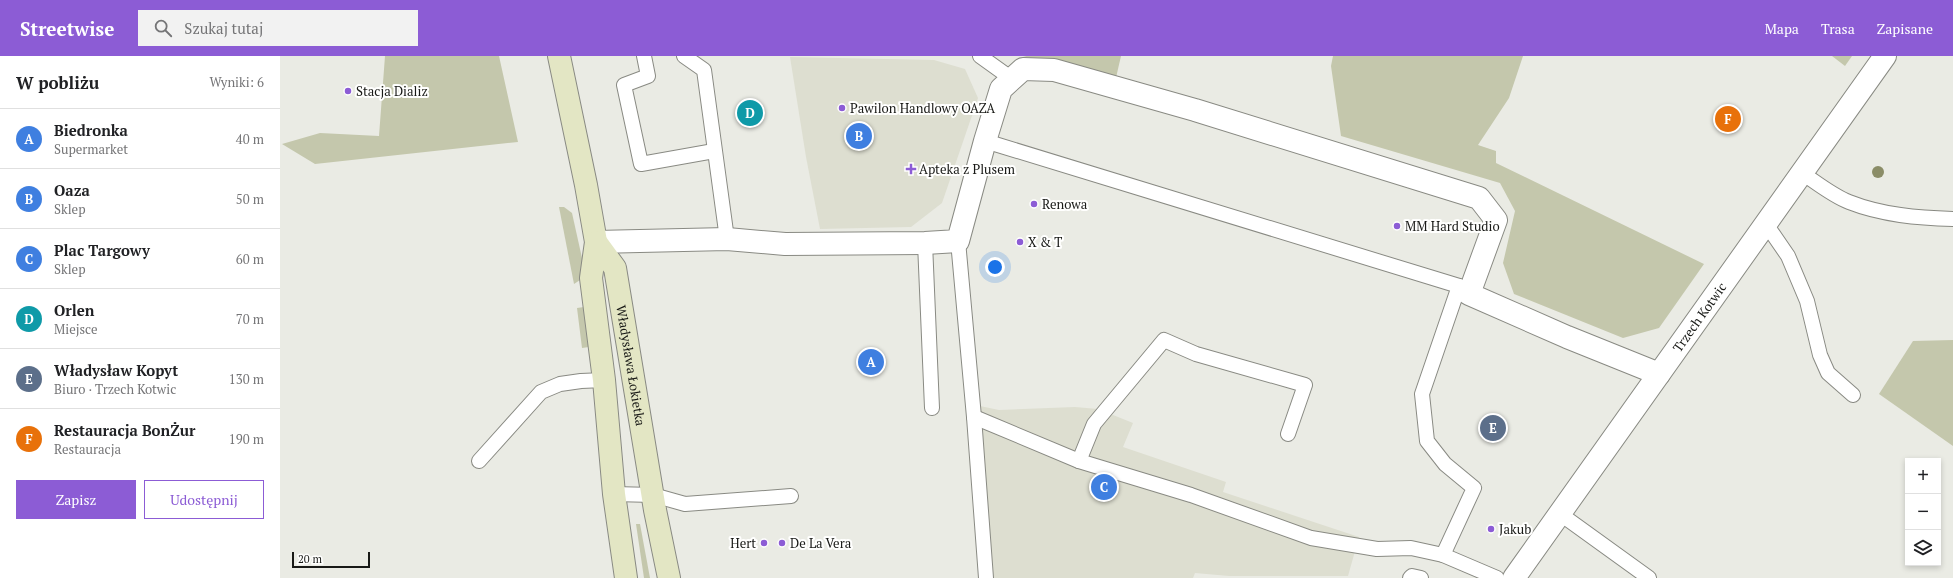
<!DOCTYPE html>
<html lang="pl">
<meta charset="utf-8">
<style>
:root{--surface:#fff;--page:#f2f2f2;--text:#202124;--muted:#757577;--line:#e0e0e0;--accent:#8c5cd5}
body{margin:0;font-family:"PT Serif",serif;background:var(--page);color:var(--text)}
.controls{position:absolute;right:12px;bottom:12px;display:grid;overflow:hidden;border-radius:0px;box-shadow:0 2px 6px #0003}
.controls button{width:36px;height:36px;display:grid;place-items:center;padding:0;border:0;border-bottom:1px solid var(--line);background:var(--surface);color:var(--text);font:20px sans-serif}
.scale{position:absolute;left:12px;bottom:10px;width:78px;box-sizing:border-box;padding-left:4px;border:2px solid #181916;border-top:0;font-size:11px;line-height:14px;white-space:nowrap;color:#181916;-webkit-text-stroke:3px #fffffe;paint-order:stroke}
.you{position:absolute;left:715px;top:211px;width:14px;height:14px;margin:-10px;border:3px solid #fff;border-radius:50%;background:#1a73e8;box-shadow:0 0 0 6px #1a73e833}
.badge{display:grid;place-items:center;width:26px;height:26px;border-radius:50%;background:var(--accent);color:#fff;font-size:13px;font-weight:700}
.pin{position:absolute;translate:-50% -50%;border:2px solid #fff;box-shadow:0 1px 4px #0006}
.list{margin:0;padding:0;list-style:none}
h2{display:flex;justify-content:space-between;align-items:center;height:52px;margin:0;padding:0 16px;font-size:17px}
h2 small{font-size:13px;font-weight:400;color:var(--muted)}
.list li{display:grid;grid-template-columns:26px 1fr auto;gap:12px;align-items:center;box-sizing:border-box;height:60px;padding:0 16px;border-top:1px solid var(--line)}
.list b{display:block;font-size:15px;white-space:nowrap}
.list p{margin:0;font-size:13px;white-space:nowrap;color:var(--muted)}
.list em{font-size:13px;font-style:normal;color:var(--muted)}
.actions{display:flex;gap:8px;padding:12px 16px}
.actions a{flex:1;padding:9px 0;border:1px solid var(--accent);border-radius:0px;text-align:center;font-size:14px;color:var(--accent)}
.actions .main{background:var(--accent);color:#fff}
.icon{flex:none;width:22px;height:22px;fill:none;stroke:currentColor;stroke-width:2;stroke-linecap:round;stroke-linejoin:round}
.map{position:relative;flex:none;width:1673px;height:522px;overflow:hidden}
header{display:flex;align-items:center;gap:24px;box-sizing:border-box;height:56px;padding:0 20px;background:var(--accent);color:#fff}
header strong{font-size:19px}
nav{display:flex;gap:22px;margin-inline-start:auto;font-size:14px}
.search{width:280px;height:36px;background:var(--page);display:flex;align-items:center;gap:10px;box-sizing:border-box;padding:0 14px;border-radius:0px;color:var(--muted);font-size:15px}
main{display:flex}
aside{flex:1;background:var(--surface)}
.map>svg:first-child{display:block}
.built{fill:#ddded0}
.green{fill:#c4c7ac}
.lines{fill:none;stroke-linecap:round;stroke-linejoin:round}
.service-casing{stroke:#898a83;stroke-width:16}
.minor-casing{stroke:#898a83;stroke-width:24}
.tertiary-casing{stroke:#898a83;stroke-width:24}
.secondary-casing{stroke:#898a83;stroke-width:24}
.service{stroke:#fff;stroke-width:14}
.minor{stroke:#fff;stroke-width:22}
.tertiary{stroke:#fff;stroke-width:22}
.secondary{stroke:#e3e6c4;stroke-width:22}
.tree{fill:#8b8d67}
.poi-dot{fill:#8c5cd5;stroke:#fffffe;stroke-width:1.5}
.labels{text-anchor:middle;stroke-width:4;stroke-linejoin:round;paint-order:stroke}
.poi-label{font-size:13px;fill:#181916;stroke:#fffffe;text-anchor:start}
.street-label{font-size:13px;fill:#181916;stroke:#fffffe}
</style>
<header>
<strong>Streetwise</strong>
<div class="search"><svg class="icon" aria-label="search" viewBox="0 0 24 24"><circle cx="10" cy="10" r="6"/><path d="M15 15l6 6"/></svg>Szukaj tutaj</div>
<nav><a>Mapa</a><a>Trasa</a><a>Zapisane</a></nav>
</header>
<main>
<aside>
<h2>W pobliżu<small>Wyniki: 6</small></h2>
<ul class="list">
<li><span class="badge" style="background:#3f7fe0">A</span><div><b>Biedronka</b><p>Supermarket</p></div><em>40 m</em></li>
<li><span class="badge" style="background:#3f7fe0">B</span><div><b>Oaza</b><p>Sklep</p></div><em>50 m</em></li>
<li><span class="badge" style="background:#3f7fe0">C</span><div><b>Plac Targowy</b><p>Sklep</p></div><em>60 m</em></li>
<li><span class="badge" style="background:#0f9aa8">D</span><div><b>Orlen</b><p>Miejsce</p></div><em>70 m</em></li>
<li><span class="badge" style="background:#5c6f8a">E</span><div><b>Władysław Kopyt</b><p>Biuro · Trzech Kotwic</p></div><em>130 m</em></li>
<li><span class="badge" style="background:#e8710a">F</span><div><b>Restauracja BonŻur</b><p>Restauracja</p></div><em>190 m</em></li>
</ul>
<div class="actions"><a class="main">Zapisz</a><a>Udostępnij</a></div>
</aside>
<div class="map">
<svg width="1673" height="522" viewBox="0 0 1673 522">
<rect width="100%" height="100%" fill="#eaebe4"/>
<!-- built -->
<g class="built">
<polygon points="510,1 654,4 685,13 698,42 662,147 631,171 540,173 526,101"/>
<polygon points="700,350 719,354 795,351 818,353 853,367 843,391 946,426 943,436 1079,481 1068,520 949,520 915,517 913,522 713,522 700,374"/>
</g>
<!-- green -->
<g class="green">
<polygon points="105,0 219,0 238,86 35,108 2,88 40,77 99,80"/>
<polygon points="743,0 841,0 835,26"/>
<polygon points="1053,0 1243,0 1229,42 1198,89 1216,95 1216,107 1424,208 1379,272 1343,282 1234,238 1223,207 1235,155 1220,127 1061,80 1051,10"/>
<polygon points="1552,0 1572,0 1565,10"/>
<polygon points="279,151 284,151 292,157 306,220 294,228"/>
<polygon points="304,251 309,291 302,292 297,252"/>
<polygon points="1673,284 1673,390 1599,338 1633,285"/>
<polygon points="356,468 360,468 370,522 364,522"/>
</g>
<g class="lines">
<!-- service casing -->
<g class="service-casing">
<g id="service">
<polyline points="364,0 368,20 344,29 361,108 434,95"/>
<polyline points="404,0 424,14 447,183"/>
<polyline points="700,0 732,23"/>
<polyline points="705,85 1179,230"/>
<path d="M1522 117C1537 127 1553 140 1569 146 1602 159 1638 162 1673 163"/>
<polyline points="1486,168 1508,200 1527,245 1540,299 1548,317 1573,339"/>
<polyline points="678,185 694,361 706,522"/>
<polyline points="645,187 652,352"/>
<polyline points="1186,235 1179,230 1142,338 1147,385 1165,408 1194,432 1163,499 1217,522"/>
<polyline points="694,361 799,405 911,439 1031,482 1097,493 1131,492 1163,499"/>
<polyline points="199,405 261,336 280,328 301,325 324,324"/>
<polyline points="799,405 814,368 884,284 916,298 1025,329 1008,378"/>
<polyline points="334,438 373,439 405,448 511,440"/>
<polyline points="1279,457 1369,522"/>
<polyline points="1130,522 1132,520 1141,522"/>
</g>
</g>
<!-- minor casing -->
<g class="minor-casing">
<polyline id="minor" points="316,186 447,183 505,188 645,187 678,185 705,85 721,33 743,13 774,14 915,54 1199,142 1216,164 1189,238 1287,281 1379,318"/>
</g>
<!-- tertiary casing -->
<g class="tertiary-casing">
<g id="tertiary">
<path id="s1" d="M1234 522 1605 0"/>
</g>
</g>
<!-- secondary casing -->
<g class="secondary-casing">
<g id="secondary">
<polyline points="279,0 306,129 316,186 311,222 324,324 334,438 346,522"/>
<path id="s2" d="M316 186 335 212 375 454 389 522"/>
</g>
</g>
<!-- service -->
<use href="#service" class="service"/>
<!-- minor -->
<use href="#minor" class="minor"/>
<!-- tertiary -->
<use href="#tertiary" class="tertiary"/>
<!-- secondary -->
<use href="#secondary" class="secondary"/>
</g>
<!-- trees -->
<circle class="tree" cx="1598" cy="116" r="6"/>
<!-- markers -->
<g class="poi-dot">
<circle cx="68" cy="35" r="4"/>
<circle cx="562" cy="52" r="4"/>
<path d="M629 107h4v4h4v4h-4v4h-4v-4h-4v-4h4z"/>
<circle cx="754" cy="148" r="4"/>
<circle cx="1117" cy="170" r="4"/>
<circle cx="740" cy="186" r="4"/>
<circle cx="1211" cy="473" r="4"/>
<circle cx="484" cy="487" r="4"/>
<circle cx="502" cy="487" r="4"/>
</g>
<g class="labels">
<!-- poi labels -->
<g class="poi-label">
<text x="76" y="40">Stacja Dializ</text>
<text x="570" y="57">Pawilon Handlowy OAZA</text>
<text x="639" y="118">Apteka z Plusem</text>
<text x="762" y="153">Renowa</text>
<text x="1125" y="175">MM Hard Studio</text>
<text x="748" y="191">X &amp; T</text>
<text x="1219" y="478">Jakub</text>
<text x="476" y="492" text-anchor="end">Hert</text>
<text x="510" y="492">De La Vera</text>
</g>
<!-- street labels -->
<g class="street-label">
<text dy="5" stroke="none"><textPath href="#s1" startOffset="320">Trzech Kotwic</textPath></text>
<text dy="5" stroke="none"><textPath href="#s2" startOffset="131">Władysława Łokietka</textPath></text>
</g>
</g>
</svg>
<div class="controls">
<button>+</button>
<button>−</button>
<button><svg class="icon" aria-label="layers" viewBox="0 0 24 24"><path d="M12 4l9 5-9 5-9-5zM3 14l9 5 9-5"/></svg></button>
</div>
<div class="scale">20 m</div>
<div class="you"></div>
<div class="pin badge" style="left:591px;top:306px;background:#3f7fe0">A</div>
<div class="pin badge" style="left:579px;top:80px;background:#3f7fe0">B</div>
<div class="pin badge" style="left:824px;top:431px;background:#3f7fe0">C</div>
<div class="pin badge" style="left:470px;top:57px;background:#0f9aa8">D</div>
<div class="pin badge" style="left:1213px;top:372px;background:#5c6f8a">E</div>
<div class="pin badge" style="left:1448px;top:63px;background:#e8710a">F</div>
</div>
</main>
